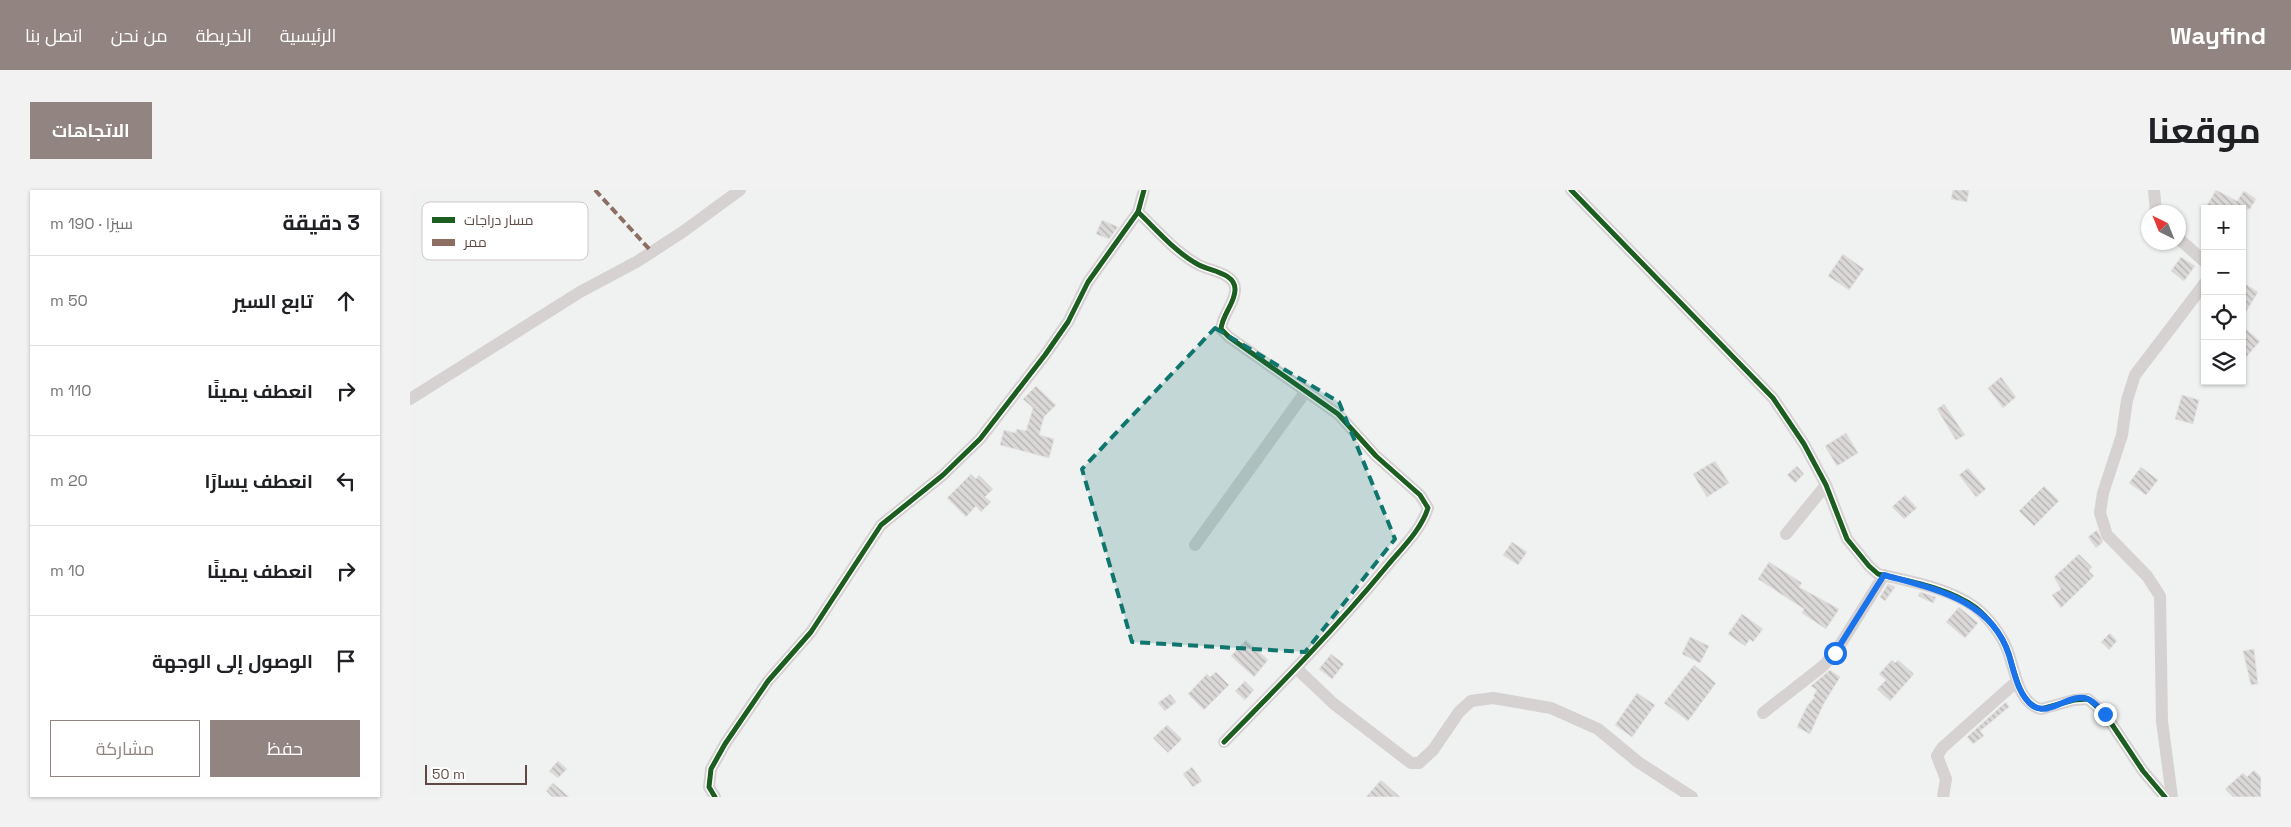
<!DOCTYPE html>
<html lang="ar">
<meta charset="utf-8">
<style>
:root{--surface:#fff;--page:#f2f2f2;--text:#202124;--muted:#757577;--line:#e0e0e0;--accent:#928481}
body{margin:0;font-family:"Space Grotesk",Cairo,sans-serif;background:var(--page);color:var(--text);direction:rtl}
.controls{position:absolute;right:15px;top:15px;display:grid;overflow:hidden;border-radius:0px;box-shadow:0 1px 4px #0004}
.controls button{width:45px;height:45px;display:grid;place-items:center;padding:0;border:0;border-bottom:1px solid var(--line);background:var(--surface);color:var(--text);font:25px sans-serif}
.compass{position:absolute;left:1731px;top:15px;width:45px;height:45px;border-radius:50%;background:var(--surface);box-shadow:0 1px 4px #0004;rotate:317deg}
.scale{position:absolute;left:15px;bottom:12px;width:102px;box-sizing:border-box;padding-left:5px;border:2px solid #5f4945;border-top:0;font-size:14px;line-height:18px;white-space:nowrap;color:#5f4945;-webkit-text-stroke:4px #fff;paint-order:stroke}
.stop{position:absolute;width:15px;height:15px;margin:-11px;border:4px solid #1a73e8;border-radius:50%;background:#fff}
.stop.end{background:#1a73e8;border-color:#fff;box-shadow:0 1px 5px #0008}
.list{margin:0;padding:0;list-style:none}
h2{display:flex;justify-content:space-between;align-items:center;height:65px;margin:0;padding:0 20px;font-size:21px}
h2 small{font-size:16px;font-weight:400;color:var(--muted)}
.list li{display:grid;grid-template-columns:32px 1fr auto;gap:15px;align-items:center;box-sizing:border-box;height:90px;padding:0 20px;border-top:1px solid var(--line)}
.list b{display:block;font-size:19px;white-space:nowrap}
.list em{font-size:16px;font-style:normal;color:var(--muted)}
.actions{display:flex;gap:10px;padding:15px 20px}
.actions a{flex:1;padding:11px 0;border:1px solid var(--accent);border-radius:0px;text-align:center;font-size:18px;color:var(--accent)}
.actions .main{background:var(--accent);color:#fff}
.icon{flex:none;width:28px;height:28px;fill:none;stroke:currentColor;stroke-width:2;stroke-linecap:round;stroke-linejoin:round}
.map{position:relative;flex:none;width:1851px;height:607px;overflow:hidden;direction:ltr;border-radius:0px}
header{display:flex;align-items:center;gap:30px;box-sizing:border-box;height:70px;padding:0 25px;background:var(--accent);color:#fff}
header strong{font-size:24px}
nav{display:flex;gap:28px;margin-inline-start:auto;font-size:18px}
.intro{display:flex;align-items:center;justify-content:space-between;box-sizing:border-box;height:120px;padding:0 30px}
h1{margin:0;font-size:35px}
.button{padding:12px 22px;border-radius:0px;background:var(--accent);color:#fff;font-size:18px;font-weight:700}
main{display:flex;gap:30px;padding:0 30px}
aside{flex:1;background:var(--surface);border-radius:0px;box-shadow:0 1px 4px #0004}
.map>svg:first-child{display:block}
.building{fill:url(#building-back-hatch);stroke:#e3e3e2}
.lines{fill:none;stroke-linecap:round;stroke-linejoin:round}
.street{stroke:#d6d2d1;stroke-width:12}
.quiet{stroke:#8d6e63;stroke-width:4;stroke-dasharray:8 4;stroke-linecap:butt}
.cycleway-casing{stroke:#fff;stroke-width:8}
.cycleway{stroke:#1b5e20;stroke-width:5}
.route{stroke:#1a73e8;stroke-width:6}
.marked{fill:#0f766e;fill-opacity:0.2;stroke:#0f766e;stroke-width:4;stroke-dasharray:10 6;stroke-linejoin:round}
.key{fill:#fff;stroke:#cfc8c7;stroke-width:1}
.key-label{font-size:14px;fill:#5f4945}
</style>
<header>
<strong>Wayfind</strong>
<nav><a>الرئيسية</a><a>الخريطة</a><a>من نحن</a><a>اتصل بنا</a></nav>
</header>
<div class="intro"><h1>موقعنا</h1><a class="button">الاتجاهات</a></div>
<main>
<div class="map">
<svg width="1851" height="607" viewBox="0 0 1851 607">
<defs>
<pattern id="building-back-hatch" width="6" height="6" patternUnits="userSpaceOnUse" patternTransform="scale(1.25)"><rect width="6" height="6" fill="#dbd8d8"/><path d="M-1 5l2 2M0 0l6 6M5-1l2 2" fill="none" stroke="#b5b1b1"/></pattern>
</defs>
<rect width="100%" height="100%" fill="#f0f1f1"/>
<!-- building -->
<g class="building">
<polygon points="1543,0 1559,0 1557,12 1541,9"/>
<polygon points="1806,0 1827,11 1834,1 1846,9 1840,19 1795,19"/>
<polygon points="692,30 708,37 699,49 686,44"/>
<polygon points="1433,64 1454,79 1439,100 1418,86"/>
<polygon points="1771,67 1785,76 1774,91 1761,81"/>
<polygon points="1832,92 1848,102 1832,128"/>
<polygon points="1832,136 1850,151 1832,172"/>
<polygon points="1591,187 1606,207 1593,218 1578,198"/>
<polygon points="626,196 646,215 634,227 629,245 644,249 639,268 590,255 594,240 605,243 607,239 616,241 623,218 613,209"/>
<polygon points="1772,205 1789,210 1783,234 1765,229"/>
<polygon points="1534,214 1555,245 1546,250 1527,219"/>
<polygon points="1436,243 1448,263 1427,276 1415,256"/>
<polygon points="1305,271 1319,293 1297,307 1283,284"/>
<polygon points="1387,276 1394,284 1385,293 1377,285"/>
<polygon points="1731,277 1748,290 1736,305 1719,293"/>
<polygon points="1558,278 1576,299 1566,307 1549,285"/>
<polygon points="561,284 566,289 569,285 583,299 575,307 581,312 571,322 566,316 556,327 537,308"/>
<polygon points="1634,296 1649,311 1624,336 1609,321"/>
<polygon points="1495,305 1507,318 1494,329 1482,317"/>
<polygon points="1687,340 1693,352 1686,358 1678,347"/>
<polygon points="1102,352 1117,362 1108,375 1093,365"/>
<polygon points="1669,364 1682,377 1679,381 1684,386 1651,418 1642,405 1651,399 1644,387"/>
<polygon points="1359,372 1392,393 1389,397 1429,419 1416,439 1392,423 1394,419 1348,389"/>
<polygon points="1478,394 1485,397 1475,411 1470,407"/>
<polygon points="1510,402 1526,407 1523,413 1508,406"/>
<polygon points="1549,417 1568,433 1555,448 1536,432"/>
<polygon points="1332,424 1353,439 1343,452 1340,449 1335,456 1318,444"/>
<polygon points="1700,443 1707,451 1699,460 1691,452"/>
<polygon points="1280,447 1299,456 1290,473 1272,464"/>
<polygon points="836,450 858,470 844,487 821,466"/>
<polygon points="1844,459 1848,494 1841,495 1833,461"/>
<polygon points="921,464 934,474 922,489 909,479"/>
<polygon points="1482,470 1485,473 1488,470 1504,484 1480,511 1467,499 1476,490 1469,484"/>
<polygon points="1284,475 1306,493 1278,531 1254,513"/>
<polygon points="1420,480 1430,487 1413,515 1400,544 1387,537 1397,516 1405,507 1403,506 1407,500 1401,496"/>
<polygon points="806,482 819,495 794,520 778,504 797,484 800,487"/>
<polygon points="835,491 844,500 835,510 825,501"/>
<polygon points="1227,503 1245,515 1222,547 1205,535"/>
<polygon points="760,504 766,512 755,521 748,513"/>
<polygon points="1596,512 1599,517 1570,541 1574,546 1563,554 1557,547"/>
<polygon points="757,535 772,549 758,563 743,548"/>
<polygon points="148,571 157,579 148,588 139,581"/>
<polygon points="782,577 792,591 783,597 773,584"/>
<polygon points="1844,580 1851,587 1851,607 1823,607 1815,599 1833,583 1837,587"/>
<polygon points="971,590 990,607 956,607"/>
<polygon points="143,593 159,607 142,607 136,601"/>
</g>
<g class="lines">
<!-- street -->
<g class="street">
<path d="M1161 0 1363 208 1394 254 1416 295 1437 349 1459 376 1468 384C1499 391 1539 398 1565 417 1578 427 1591 444 1597 459 1605 478 1607 513 1631 519L1664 510 1678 509 1695 524 1733 581 1755 607"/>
<polyline points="1744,0 1746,22"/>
<path d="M728 22C747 40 766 63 789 75 800 81 826 83 825 100 825 113 812 125 811 139L819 147 928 224 966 266 1010 305 1018 318C1011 340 992 358 977 376 926 438 870 495 814 552"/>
<polyline points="1768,48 1795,72"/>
<polyline points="0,209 170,102 228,71 274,41 330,0"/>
<polyline points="1376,344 1416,295"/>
<polyline points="785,355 896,201"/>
<polyline points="886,478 924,514 1001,573 1009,573 1023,560 1049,522 1061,511 1083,508 1141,518 1188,539 1228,572 1282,607"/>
<polyline points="1353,523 1413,476 1425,463 1474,385"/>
<polyline points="305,607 299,597 301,579 315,554 358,491 401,442 471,335 533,285 570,249 635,165 658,132 678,92 728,22 734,0"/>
<polyline points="1533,607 1536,589 1527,566 1532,558 1606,492"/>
<polyline points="1762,607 1752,531 1750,406 1737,386 1697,345 1690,323 1693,303 1712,245 1717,210 1725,185 1795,93"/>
</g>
<!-- quiet -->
<polyline class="quiet" points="185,0 241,61"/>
<!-- cycleway casing -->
<g class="cycleway-casing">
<g id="cycleway">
<path d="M1161 0 1363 208 1394 254 1416 295 1437 349 1459 376 1468 384C1499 391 1539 398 1565 417 1578 427 1591 444 1597 459 1605 478 1607 513 1631 519L1664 510 1678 509 1695 524 1733 581 1755 607"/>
<path d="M728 22C747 40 766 63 789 75 800 81 826 83 825 100 825 113 812 125 811 139L819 147 928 224 966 266 1010 305 1018 318C1011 340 992 358 977 376 926 438 870 495 814 552"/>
<polyline points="305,607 299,597 301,579 315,554 358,491 401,442 471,335 533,285 570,249 635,165 658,132 678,92 728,22 734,0"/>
</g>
</g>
<!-- cycleway -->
<use href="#cycleway" class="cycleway"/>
</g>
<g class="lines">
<!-- route -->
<path class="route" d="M1425 463 1474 385C1524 399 1581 409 1599 465 1604 482 1608 505 1623 516 1640 527 1660 502 1678 509 1685 512 1690 519 1695 524"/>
</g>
<!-- marked area -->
<path class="marked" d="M805 138 929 212 985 349 895 462 722 452 672 279Z"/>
<!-- legend -->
<rect x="12" y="12" width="166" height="58" rx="8" class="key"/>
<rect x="22" y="27" width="23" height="6" fill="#1b5e20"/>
<rect x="22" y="49" width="23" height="7" fill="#8d6e63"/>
<g class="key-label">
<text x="54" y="35">مسار دراجات</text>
<text x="54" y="57">ممر</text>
</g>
</svg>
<div class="controls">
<button>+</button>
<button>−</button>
<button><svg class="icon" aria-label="locate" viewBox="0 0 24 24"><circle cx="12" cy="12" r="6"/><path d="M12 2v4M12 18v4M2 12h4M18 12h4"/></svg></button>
<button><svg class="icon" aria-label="layers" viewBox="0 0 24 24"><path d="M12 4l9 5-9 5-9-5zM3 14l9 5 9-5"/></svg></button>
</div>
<svg class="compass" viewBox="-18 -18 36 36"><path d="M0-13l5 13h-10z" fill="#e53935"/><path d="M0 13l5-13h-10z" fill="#757577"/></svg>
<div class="scale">50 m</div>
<div class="stop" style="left:1425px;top:463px"></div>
<div class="stop end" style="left:1695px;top:524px"></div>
</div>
<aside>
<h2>3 دقيقة<small>سيرًا · 190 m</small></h2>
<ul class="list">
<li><svg class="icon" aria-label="ahead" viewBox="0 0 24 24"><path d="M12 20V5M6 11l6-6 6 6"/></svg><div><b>تابع السير</b></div><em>50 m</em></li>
<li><svg class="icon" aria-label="right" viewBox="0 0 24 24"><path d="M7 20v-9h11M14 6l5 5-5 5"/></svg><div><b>انعطف يمينًا</b></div><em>110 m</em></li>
<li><svg class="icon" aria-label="left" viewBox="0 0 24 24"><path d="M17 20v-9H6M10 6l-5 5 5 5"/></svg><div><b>انعطف يسارًا</b></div><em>20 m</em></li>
<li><svg class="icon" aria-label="right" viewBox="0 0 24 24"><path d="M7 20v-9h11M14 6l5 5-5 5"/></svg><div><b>انعطف يمينًا</b></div><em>10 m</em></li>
<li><svg class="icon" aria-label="arrive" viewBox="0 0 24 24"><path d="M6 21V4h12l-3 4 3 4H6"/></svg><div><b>الوصول إلى الوجهة</b></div></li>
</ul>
<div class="actions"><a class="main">حفظ</a><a>مشاركة</a></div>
</aside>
</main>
